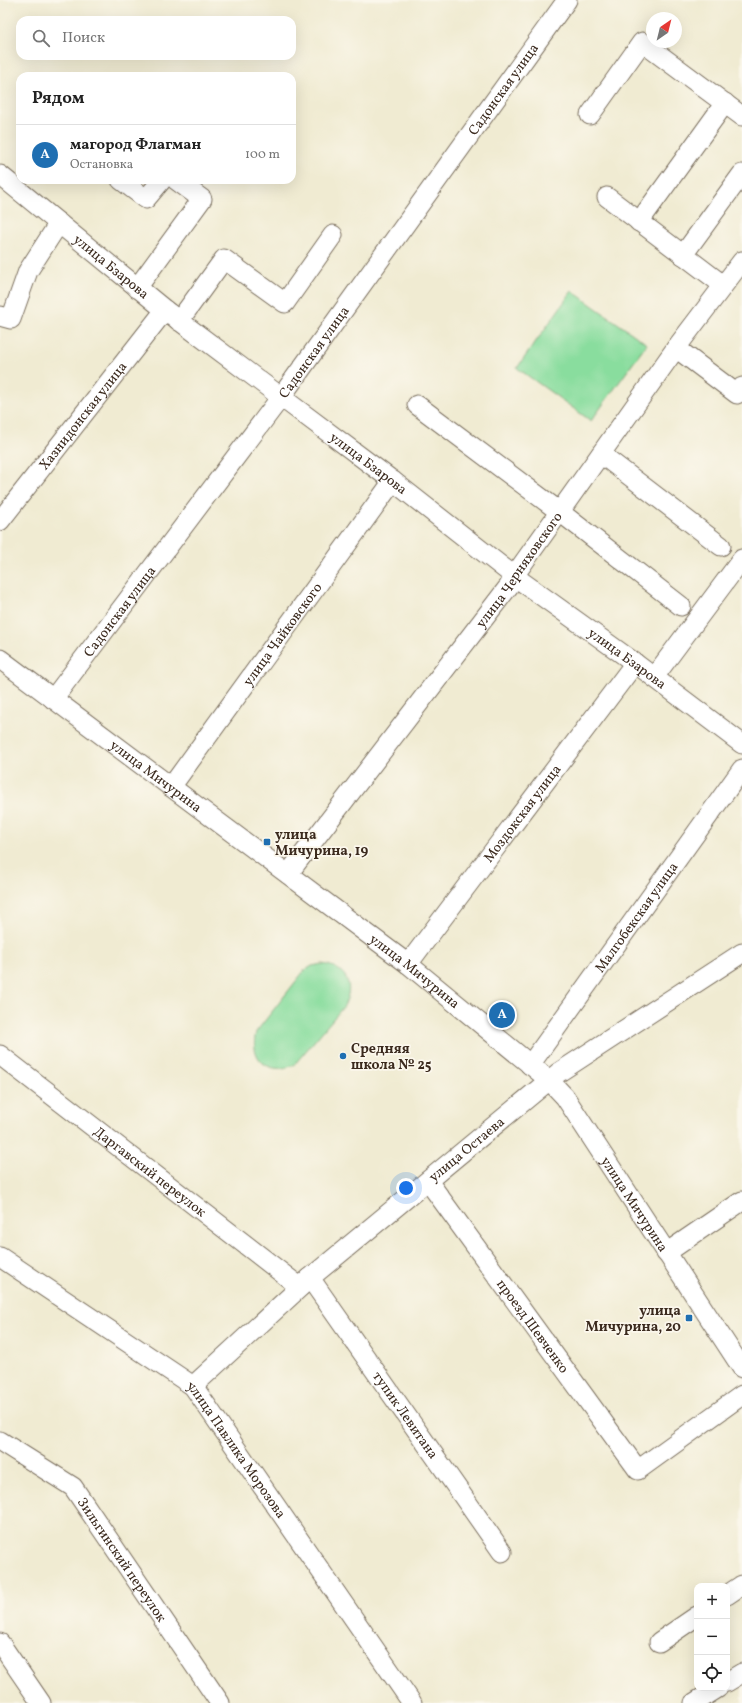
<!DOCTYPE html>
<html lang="ru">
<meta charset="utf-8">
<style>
:root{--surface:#fff;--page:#f6f6f6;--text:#222;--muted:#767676;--line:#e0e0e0;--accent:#1f6fb2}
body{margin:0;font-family:Vollkorn,serif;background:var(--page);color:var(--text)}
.controls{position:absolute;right:12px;bottom:12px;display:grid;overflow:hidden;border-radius:8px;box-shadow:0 4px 16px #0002}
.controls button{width:36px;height:36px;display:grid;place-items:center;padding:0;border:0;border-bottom:1px solid var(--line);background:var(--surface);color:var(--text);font:20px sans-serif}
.compass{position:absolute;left:646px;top:12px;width:36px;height:36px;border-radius:50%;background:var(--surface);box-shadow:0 4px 16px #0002;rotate:35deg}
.you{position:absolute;left:406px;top:1188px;width:14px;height:14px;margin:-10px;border:3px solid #fff;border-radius:50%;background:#1a73e8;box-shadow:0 0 0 6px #1a73e833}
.badge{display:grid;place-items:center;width:26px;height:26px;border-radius:50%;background:var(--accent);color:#fff;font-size:13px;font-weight:700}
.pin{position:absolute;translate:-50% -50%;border:2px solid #fff;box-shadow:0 1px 4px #0006}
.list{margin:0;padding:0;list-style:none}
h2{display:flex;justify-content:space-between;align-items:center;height:52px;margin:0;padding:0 16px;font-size:17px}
h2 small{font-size:13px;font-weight:400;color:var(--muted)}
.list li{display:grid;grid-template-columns:26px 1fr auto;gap:12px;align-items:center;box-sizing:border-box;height:60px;padding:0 16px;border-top:1px solid var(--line)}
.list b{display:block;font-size:15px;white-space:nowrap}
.list p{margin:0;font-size:13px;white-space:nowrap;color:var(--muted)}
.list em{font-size:13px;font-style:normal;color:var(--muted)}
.icon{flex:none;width:22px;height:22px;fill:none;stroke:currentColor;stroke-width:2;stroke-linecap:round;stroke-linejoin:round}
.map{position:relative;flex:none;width:742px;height:1703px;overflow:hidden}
.search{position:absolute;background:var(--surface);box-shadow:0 4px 16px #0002;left:16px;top:16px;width:280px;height:44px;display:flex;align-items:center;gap:10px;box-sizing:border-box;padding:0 14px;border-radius:12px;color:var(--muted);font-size:15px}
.panel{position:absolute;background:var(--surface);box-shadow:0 4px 16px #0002;left:16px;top:72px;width:280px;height:112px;border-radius:12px}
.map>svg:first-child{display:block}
.green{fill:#89dd9e;stroke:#62845e}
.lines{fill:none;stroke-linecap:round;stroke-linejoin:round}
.minor-casing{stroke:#7a6e5d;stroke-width:21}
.minor{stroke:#fff;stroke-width:19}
.poi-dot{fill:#1f6fb2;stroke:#fbf7ec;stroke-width:1.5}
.labels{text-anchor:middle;stroke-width:3.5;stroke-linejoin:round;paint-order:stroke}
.street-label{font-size:14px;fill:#3b2a1e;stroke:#fbf7ec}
.poi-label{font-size:14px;font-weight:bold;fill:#3b2a1e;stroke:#fbf7ec;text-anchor:start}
</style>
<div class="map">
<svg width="742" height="1703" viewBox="0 0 742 1703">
<rect width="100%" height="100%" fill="#fbf7ec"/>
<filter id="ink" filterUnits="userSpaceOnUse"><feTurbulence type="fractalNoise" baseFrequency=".025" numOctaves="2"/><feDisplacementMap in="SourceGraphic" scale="8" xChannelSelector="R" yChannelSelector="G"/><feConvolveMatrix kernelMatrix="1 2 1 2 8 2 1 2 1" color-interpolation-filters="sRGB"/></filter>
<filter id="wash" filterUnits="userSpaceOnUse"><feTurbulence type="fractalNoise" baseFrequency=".012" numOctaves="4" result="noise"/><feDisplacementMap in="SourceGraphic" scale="16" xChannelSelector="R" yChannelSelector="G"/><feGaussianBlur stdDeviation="0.9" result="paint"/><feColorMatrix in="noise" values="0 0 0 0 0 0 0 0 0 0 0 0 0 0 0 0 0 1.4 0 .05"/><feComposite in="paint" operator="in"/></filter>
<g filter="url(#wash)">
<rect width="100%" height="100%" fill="#f0ebd2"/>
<!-- green -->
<g class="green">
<polygon points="572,291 647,344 591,421 517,368"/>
<path d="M322 964C346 967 355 984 344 1006L294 1065C268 1076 249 1059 256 1032L304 971 312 966Z"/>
</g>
</g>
<g filter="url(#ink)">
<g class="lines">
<!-- minor casing -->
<g class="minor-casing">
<g id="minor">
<polyline points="590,115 642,42 742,116"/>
<path id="s1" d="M0 175 165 310 393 481 514 576 635 663 742 744"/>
<polyline points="121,180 146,199 162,180"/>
<polyline points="607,197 723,285"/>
<polyline points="639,222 725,103"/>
<polyline points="683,255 742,174"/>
<polyline points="137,288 202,199 176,180"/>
<polyline points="0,316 11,319 28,271 59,223"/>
<polyline points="179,321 224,259 285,303 333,235"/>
<polyline points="676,348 737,394 742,387"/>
<polyline points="417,405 560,512 681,606"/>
<polyline points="601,454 721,546"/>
<path id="s2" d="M0 521 165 310"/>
<path id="s3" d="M0 659 408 964 549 1080 565 1097 742 1368"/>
<polyline points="654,677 742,559"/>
<path id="s4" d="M53 699 281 397 567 0"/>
<path id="s5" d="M171 787 393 481"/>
<path id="s6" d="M288 874 509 586 514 576 676 348 742 261"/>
<path id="s7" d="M408 964 635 663"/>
<path id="s8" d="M0 1055 300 1287"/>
<path id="s9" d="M530 1065 742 769"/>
<path id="s10" d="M428 1181 638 1470 742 1395"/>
<polyline points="666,1253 742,1201"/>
<path id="s11" d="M0 1257 193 1386 412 1703"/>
<path id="s12" d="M310 1278 502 1552"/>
<path id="s13" d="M193 1386 310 1278 558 1073 742 953"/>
<path id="s14" d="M0 1441 73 1487 220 1703"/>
<polyline points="727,1595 742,1585"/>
<polyline points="659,1642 697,1616"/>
<polyline points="0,1643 41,1703"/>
<polyline points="727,1682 742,1673"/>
<polyline points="694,1703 718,1688"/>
</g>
</g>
<!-- minor -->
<use href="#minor" class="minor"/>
</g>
</g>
<!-- markers -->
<g class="poi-dot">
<rect x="263" y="838" width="8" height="8" rx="2"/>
<circle cx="343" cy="1056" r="4"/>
<rect x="685" y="1314" width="8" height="8" rx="2"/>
</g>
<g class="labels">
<!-- street labels -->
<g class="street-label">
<text dy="5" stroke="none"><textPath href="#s4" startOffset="758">Садонская улица</textPath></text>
<text dy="5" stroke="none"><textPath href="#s1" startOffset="144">улица Бзарова</textPath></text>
<text dy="5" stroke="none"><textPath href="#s4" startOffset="434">Садонская улица</textPath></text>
<text dy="5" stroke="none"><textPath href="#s2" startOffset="134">Хазнидонская улица</textPath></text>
<text dy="5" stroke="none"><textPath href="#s1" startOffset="468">улица Бзарова</textPath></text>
<text dy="5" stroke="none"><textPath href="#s6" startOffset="382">улица Черняховского</textPath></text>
<text dy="5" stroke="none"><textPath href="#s4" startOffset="110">Садонская улица</textPath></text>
<text dy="5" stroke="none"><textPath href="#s5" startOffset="189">улица Чайковского</textPath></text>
<text dy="5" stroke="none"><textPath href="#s1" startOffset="792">улица Бзарова</textPath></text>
<text dy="5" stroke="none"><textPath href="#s3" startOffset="195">улица Мичурина</textPath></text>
<text dy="5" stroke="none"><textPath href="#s7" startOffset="189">Моздокская улица</textPath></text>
<text dy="5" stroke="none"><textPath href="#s9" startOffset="182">Малгобекская улица</textPath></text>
<text dy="5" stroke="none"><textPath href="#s3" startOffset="519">улица Мичурина</textPath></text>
<text dy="5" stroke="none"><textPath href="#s13" startOffset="362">улица Остаева</textPath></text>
<text dy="5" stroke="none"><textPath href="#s8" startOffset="190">Даргавский переулок</textPath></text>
<text dy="5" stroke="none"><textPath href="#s3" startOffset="843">улица Мичурина</textPath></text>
<text dy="5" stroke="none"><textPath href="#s10" startOffset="179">проезд Шевченко</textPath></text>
<text dy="5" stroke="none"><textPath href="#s12" startOffset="167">тупик Левитана</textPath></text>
<text dy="5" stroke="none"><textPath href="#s11" startOffset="309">улица Павлика Морозова</textPath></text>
<text dy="5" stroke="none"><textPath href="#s14" startOffset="174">Зильгинский переулок</textPath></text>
</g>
<!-- poi labels -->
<g class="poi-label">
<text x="275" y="839">улица<tspan x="275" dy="16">Мичурина, 19</tspan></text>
<text x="351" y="1053">Средняя<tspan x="351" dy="16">школа № 25</tspan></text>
<text x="681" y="1315" text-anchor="end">улица<tspan x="681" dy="16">Мичурина, 20</tspan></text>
</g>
</g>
</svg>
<div class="controls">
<button>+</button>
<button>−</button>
<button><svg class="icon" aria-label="locate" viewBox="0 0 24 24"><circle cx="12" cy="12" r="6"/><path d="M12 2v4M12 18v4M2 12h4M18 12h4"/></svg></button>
</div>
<svg class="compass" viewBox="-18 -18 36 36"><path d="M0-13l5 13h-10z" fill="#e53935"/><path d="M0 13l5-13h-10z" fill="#767676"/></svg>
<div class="you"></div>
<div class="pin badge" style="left:502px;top:1015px">A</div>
<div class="search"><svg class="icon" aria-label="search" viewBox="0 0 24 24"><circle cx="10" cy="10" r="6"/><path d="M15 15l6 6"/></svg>Поиск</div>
<section class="panel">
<h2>Рядом<small></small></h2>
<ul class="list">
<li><span class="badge">A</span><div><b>магород Флагман</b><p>Остановка</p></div><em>100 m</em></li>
</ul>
</section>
</div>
